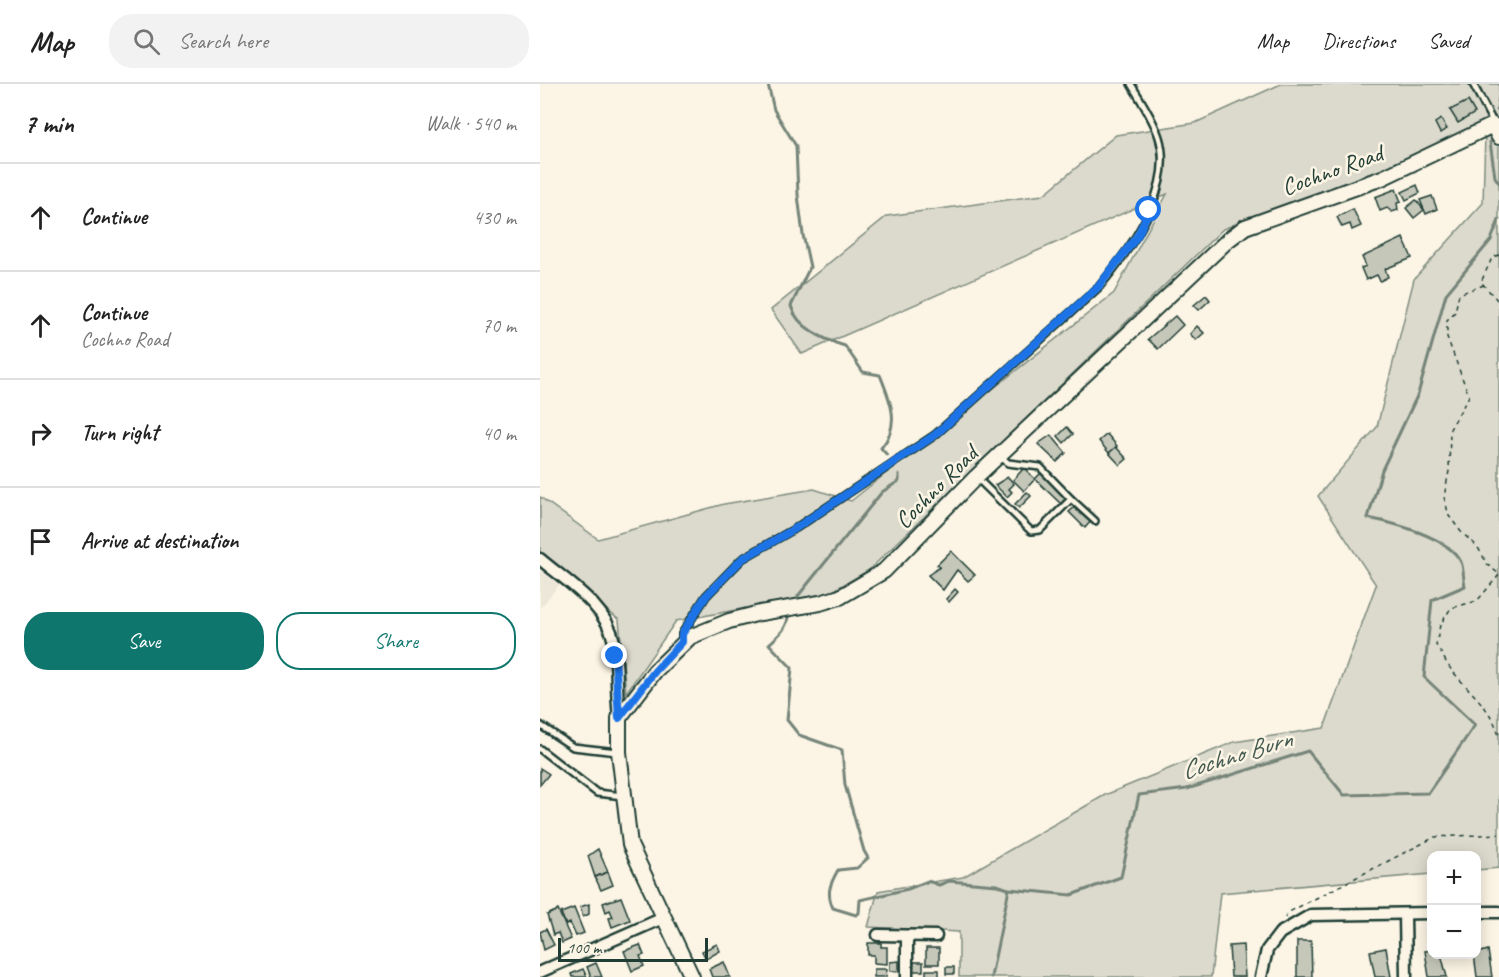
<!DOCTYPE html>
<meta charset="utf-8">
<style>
:root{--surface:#fff;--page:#f2f2f2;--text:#222;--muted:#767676;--line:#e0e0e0;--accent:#0f766e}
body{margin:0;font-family:Caveat,sans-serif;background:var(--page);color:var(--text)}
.controls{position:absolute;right:18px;bottom:18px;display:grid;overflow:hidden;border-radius:12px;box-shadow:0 3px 15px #0003}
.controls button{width:54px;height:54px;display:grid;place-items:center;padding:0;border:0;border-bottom:2px solid var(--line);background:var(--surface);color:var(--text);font:30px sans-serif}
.scale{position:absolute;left:18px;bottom:15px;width:150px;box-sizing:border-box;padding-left:6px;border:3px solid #1f3d34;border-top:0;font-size:16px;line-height:21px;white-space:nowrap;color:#1f3d34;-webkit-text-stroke:4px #fcf5e5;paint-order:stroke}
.stop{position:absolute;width:18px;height:18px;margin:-14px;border:4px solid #1a73e8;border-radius:50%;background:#fff}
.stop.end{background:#1a73e8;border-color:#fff;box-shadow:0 2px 6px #0008}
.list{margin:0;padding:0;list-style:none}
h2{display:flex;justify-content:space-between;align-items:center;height:78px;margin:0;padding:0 24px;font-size:26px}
h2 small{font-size:20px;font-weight:400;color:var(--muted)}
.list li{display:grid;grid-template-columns:39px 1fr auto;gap:18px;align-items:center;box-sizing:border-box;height:108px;padding:0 24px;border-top:2px solid var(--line)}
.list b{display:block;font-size:22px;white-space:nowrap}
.list p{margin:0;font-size:20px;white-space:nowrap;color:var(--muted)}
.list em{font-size:20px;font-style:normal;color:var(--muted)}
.actions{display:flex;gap:12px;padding:18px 24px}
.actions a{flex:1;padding:14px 0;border:2px solid var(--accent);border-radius:24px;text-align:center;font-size:21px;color:var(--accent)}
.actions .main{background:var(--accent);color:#fff}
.icon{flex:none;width:33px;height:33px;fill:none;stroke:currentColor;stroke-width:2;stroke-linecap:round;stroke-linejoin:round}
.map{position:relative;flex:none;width:959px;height:893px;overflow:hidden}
header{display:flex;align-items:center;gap:36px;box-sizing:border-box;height:84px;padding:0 30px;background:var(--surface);border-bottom:2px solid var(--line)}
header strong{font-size:28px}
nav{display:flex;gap:33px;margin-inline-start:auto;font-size:21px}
.search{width:420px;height:54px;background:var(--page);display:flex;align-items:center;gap:15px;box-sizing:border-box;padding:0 21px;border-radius:24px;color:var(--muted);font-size:22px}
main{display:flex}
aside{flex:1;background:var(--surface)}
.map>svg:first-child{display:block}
.built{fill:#ece7d8}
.green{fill:#dcdacc;stroke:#7e8c80;stroke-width:1.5}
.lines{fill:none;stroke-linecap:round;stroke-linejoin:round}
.stream{stroke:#758479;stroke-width:3}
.building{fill:#c5c7b9;stroke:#1f3d34;stroke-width:1.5}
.lane-casing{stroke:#1f3d34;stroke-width:10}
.street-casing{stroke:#1f3d34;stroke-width:15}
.secondary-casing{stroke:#1f3d34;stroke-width:18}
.path{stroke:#1f3d34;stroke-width:1.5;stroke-dasharray:4.5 4.5;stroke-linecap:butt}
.lane{stroke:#fcf5e5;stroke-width:5}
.street{stroke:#fcf5e5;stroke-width:10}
.secondary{stroke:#fcf5e5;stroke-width:14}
.route{stroke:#1a73e8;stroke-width:8}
.labels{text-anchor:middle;stroke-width:5;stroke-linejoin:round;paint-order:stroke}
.street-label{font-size:24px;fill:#1f3d34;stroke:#fcf5e5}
.water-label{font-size:26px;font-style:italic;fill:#435a51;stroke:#fcf5e5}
</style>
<header>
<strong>Map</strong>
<div class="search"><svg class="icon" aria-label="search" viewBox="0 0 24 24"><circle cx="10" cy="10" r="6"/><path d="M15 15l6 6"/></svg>Search here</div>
<nav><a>Map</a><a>Directions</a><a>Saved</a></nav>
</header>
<main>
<aside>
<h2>7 min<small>Walk · 540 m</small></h2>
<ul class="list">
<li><svg class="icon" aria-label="ahead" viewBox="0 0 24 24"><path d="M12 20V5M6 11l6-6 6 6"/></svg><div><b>Continue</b></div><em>430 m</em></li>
<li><svg class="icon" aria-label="ahead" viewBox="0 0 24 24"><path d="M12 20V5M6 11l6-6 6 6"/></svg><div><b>Continue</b><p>Cochno Road</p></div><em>70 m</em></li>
<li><svg class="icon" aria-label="right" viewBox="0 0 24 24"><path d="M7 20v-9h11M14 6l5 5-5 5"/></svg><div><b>Turn right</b></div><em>40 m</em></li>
<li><svg class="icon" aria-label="arrive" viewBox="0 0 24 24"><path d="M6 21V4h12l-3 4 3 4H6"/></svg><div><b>Arrive at destination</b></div></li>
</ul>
<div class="actions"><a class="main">Save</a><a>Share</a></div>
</aside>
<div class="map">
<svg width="959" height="893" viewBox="0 0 959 893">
<rect width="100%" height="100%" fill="#fcf5e5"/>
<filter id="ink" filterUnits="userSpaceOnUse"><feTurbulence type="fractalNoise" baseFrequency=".0167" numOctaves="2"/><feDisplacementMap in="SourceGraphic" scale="12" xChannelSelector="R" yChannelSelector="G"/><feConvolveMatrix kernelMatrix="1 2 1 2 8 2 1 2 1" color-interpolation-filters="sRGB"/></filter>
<g filter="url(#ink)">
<!-- built -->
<polygon class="built" points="0,486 19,501 0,524"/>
<!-- green -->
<polygon class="green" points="741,0 959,0 959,784 937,786 936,772 892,772 891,790 680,809 671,893 419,893 419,848 328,843 338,807 423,793 565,711 694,658 784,644 836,501 778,412 837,343 874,195 943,119 945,49 683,145 329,486 289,509 136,537 86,609 79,536 0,472 0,413 58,455 184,420 274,405 311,417 574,209 627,110 262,270 231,226 347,132 503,111 576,51 655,39"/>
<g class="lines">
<!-- stream -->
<g class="stream">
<path d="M228 0 234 26 256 62 258 111 263 151 270 183 251 222C257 243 284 256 305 262L323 288 340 291C351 318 361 341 341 364L347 371"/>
<polyline points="957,26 959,12"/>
<polyline points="950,58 955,93 959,99"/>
<polyline points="258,512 342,408 359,397 359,390"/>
<path d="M248 530C249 543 238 552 229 560L252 584 247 636 259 651 302 666 305 701 324 767 328 774 317 784 298 786C290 800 286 809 293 824L316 831 319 829 320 816 368 805 388 797 399 801 409 797 457 801 468 805"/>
<path d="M451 893 469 805 531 811 581 793 599 711 647 705 768 667 804 711 888 709 935 641 884 593 892 516 925 502C923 495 924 485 921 478 909 453 853 439 828 434L842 386 878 310 906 210 951 156 959 136"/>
</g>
</g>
<!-- building -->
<g class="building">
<polygon points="928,17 935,29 918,39 910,26"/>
<polygon points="901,35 907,45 900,49 895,39"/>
<polygon points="877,101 880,109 866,116 862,108"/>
<polygon points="856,105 861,118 857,119 858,126 852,128 847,124 840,127 835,113"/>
<polygon points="892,112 897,125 886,130 880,116"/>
<polygon points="876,116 884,126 874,134 866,124"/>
<polygon points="813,125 821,142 812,146 810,140 802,143 797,133"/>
<polygon points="863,154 872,174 845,185 848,193 840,197 837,191 826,196 821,184 826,182 822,173"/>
<polygon points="666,211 670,216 659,226 654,221"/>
<polygon points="635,232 643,241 618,265 608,255"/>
<polygon points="657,242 664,249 656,256 650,250"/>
<polygon points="527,343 533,350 524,359 518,352"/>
<polygon points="567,350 577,362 569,369 559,357"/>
<polygon points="511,351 526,369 517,378 498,360"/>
<polygon points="576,363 587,375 580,381 569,369"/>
<polygon points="484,384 495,395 484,407 473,396"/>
<polygon points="502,388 530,415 523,422 495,395"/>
<polygon points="468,393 474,400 469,405 472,408 467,413 455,401"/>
<polygon points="487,408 491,412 479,424 475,420"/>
<polygon points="536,422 551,437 545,444 529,428"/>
<polygon points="411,467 435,491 428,497 417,486 403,506 388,491 400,483 397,481"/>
<polygon points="415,505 418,508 409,518 406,515"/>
<polygon points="0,684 9,690 0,701"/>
<polygon points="58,765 68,788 55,793 48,772"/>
<polygon points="68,788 73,801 61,806 55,793"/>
<polygon points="81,813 90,836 72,843 69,834 73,833 70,826 66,828 63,819"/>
<polygon points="49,820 49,830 43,833 40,823"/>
<polygon points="34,824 44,849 36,852 30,839 26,841 21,829"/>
<polygon points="18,826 31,855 22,859 18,849 13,851 7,831"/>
<polygon points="6,845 14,861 4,866 0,848"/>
<polygon points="757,857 771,857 772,893 757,893"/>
<polygon points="328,859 341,859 341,863 347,863 347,880 334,879 334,871 328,871"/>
<polygon points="177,860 180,867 166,875 162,867"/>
<polygon points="100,861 104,871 100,872 104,882 92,887 84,867"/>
<polygon points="703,861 705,893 691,893 689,862"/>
<rect x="386" y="864" width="13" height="16"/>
<polygon points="846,864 851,893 835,893 830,867"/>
<polygon points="892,866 892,870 901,870 907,893 889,893 885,867"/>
<polygon points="948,866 952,893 937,893 934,870"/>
<polygon points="359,877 359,887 350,887 350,878"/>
<polygon points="184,878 190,893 172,893 169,885"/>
<polygon points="374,878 383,878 383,887 373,887"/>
<polygon points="56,879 62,893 51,893 47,883"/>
<rect x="406" y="883" width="8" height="7"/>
<polygon points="43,885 47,893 32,893 31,890"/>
<polygon points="334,885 347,885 346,893 334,893"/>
<rect x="386" y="886" width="13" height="7"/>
</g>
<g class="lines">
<!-- lane casing -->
<g class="lane-casing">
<g id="lane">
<polyline points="933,0 954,40"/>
<polyline points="461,373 468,379 500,383 531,415"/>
<polyline points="437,394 491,447 500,446 531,415 555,437"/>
<path d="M142 557V550L166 512 202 475 256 444 395 351 559 203C590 166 635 104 619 53 613 34 601 17 591 0"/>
<polyline points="0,641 33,663 77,668"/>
<polyline points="0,665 57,709 83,712"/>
</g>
</g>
<!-- street casing -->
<g class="street-casing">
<g id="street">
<path d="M0 475C27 498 67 522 74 558 78 583 76 609 79 634"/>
<polyline points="936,828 959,828"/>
<polyline points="865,830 866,893"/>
<polyline points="338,851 396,852"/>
<polyline points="0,888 123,834"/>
<polyline points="367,893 367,852"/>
<polyline points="721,893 727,866 740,849 771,831 892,829"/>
</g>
</g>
<!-- secondary casing -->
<g class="secondary-casing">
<polyline id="secondary" points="152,893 90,761 79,668 79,634 115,587 150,553 189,537 220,529 280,519 300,513 344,487 436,393 688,156 705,143 842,94 953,41 959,53"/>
</g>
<!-- path -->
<g class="path">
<polyline points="959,171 952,174 941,198 959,218"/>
<polyline points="944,201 919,210 915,228 907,236 907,253 929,312 910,345 909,387 904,413 909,432 922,449 937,462 948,481 959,490"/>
<path d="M959 491 937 517 911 524 900 541 896 561C902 570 907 581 914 589 930 608 954 627 959 653"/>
<polyline points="745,834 747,829 895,753 959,750"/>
</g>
<!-- lane -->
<use href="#lane" class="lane"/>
<!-- street -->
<use href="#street" class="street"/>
<!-- secondary -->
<use href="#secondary" class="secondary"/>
</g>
</g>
<g class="lines" filter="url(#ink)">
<!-- route -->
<polyline class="route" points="75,572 79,634 115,587 142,558 142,550 166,512 202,475 256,444 395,351 559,202 598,151 609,126"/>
</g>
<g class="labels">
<!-- street labels -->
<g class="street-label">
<text transform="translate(792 86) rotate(-20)" y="8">Cochno Road</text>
<text transform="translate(396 403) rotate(-45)" y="8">Cochno Road</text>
</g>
<!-- water labels -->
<g class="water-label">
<text transform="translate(696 670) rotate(-17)" y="9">Cochno Burn</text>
</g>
</g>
</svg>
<div class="controls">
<button>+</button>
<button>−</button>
</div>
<div class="scale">100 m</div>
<div class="stop" style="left:609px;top:126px"></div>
<div class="stop end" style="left:75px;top:572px"></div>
</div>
</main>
